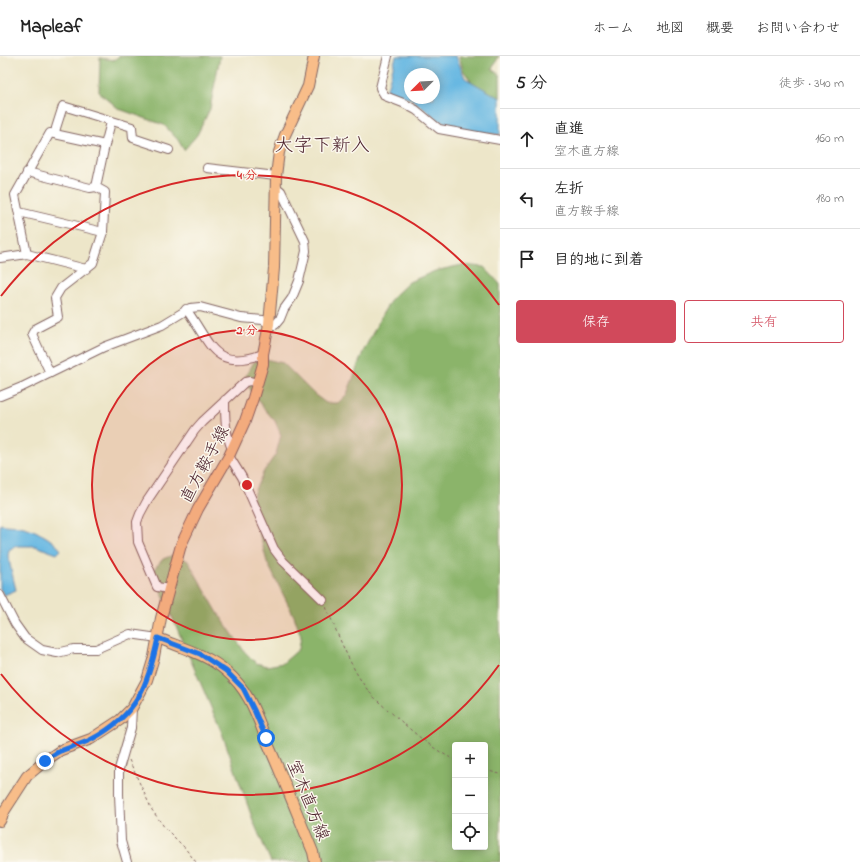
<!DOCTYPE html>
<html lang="ja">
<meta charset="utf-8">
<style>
:root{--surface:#fff;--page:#f2f2f2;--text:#222;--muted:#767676;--line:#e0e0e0;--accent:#d1495b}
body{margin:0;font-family:"Indie Flower","Klee One",sans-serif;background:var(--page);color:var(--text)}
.controls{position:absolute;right:12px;bottom:12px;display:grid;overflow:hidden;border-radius:4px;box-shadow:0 2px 10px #0003}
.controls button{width:36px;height:36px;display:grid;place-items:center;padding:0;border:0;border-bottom:1px solid var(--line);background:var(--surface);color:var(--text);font:20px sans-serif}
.compass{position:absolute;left:404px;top:12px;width:36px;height:36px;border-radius:50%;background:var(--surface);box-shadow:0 2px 10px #0003;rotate:246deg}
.stop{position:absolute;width:12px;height:12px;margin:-9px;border:3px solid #1a73e8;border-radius:50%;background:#fff}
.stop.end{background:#1a73e8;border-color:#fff;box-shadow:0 1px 4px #0008}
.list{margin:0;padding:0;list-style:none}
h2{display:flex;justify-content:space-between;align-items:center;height:52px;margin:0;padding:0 16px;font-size:17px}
h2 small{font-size:13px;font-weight:400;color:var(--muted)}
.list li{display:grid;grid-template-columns:26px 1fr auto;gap:12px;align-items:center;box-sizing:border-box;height:60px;padding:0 16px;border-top:1px solid var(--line)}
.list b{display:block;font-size:15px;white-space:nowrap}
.list p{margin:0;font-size:13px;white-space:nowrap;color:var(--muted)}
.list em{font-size:13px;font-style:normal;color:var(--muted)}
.actions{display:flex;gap:8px;padding:12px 16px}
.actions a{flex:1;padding:9px 0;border:1px solid var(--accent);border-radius:4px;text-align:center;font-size:14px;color:var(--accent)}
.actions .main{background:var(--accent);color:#fff}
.icon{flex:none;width:22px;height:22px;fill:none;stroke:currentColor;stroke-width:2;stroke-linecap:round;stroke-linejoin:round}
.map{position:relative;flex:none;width:500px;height:806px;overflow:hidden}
header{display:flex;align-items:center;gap:24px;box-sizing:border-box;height:56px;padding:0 20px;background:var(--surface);border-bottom:1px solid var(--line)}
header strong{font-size:19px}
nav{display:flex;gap:22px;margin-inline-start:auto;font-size:14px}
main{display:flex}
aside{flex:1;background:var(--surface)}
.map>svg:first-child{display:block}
.forest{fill:#8bb46b;stroke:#6a6a4b;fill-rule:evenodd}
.water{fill:#67b8e2;stroke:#586c86;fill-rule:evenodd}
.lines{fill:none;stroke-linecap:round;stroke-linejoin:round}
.minor-casing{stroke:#836562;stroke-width:10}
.major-casing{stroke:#836562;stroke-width:12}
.path{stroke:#836562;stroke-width:1;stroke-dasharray:3 3;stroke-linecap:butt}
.minor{stroke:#fff;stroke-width:8}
.major{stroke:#f8bd89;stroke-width:10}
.route{stroke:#1a73e8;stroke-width:5}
.ring{fill:none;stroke:#d62828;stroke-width:2}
.labels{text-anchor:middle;stroke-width:3;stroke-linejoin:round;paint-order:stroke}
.street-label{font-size:17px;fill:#4a1f2b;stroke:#fbf7ec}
.quarter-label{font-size:19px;fill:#4a1f2b;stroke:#fbf7ec}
.centre{fill:#d62828;stroke:#fbf7ec;stroke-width:2}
.ring-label{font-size:12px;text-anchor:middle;font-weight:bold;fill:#d62828;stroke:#fbf7ec;stroke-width:3;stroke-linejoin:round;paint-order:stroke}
</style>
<header>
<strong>Mapleaf</strong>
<nav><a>ホーム</a><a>地図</a><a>概要</a><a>お問い合わせ</a></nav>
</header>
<main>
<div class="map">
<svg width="500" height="806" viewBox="0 0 500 806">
<rect width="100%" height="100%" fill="#fbf7ec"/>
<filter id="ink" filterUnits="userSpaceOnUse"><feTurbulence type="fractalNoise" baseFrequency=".025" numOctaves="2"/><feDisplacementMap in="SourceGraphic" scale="8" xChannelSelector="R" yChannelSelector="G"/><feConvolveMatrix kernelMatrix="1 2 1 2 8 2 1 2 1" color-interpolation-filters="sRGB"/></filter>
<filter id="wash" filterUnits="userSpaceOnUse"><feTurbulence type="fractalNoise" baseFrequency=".012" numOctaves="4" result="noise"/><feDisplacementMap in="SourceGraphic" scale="16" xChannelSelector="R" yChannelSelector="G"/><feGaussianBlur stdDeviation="0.9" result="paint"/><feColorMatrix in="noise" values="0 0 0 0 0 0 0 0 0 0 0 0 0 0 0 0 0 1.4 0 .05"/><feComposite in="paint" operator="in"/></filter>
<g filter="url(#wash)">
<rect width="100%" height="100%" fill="#ede6c9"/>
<!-- forest -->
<g class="forest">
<polygon points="119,0 220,0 210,53 197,79 184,94 178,84 164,69 119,53 99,36 100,2 114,4"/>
<polygon points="459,0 499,0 492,13 500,19 500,42 478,35 463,14"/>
<path d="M462 209 484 211 499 227 500 229V806H271L254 767 222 677 155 521V512L163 503 176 498 188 505 218 557 244 595 256 607 267 610 283 607 299 593 301 580 294 560 267 506 257 469 252 447 254 436 264 415 276 398 281 379 275 365 261 349 248 330 246 319 254 306 265 303 283 307 315 339 326 347H338L347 338 363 296 383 257 392 242 409 226 435 215ZM455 689H485V791H455Z"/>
</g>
<!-- water -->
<g class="water">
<path d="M396 0H456L465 22 500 42V79L465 74 440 65 411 43 386 36ZM410 18H434V42H410Z"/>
<path d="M0 468C7 470 13 469 19 470 33 472 53 483 61 494L57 498 35 490H15L9 494 8 500 16 534 4 539 0 533Z"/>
</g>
</g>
<g filter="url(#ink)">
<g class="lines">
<!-- minor casing -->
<g class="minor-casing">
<g id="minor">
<polyline points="388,0 380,32 385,40 403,47 416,54 439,73 500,84"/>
<polyline points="55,78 56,72 63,50 132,71 133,82 169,94"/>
<polyline points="105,89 111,66"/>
<polyline points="207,112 276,120"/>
<polyline points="27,116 90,132 96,131"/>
<polyline points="19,156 103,176"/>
<polyline points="0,202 27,198"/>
<path d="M186 253C211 287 213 316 263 298"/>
<polyline points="50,317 32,278 35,273 58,261 55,242 61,232 93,207 103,176 105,136 96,131 105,89 50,77 15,139 27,198 86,213"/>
<polyline points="0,340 22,331 104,291 162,269 190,252 200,251 241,262 263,264 269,268 275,269 280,263 284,253 292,242 299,225 306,195 305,185 281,135 276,131"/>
<path d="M225 344C225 361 225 377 232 393"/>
<polyline points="229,400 242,421 274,493 283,505 323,544"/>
<polyline points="169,533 157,531 138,486 137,466 140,458 147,445 195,374 202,366 245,326 250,325 257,327"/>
<polyline points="0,539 15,568 25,582 42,594 57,597 74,593 96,593 130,578 158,582"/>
<polyline points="127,806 121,785 119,738 119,713 131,672 132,652"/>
</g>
</g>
<!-- major casing -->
<g class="major-casing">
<g id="major">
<path d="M158 582C182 592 206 598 226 615 250 635 257 661 268 688 284 724 298 760 313 796L315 806"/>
<polyline points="0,765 5,754 27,720 45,705 61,694 91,683 120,664 132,652 147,624 154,601 161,562 181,489 198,453 229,400 245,365 253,342 263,308 263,298 269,268 274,212 276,120 279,96 285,79 308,30 314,0"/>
</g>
</g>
<!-- path -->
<g class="path">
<path d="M326 551C337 576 347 603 362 626 370 639 382 649 394 659 413 676 432 693 455 704"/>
<polyline points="129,704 152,754 165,772 184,791 196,806"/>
<polyline points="485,714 500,718"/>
</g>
<!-- minor -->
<use href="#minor" class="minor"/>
<!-- major -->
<use href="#major" class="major"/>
</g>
</g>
<g class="lines" filter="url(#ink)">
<!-- route -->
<path class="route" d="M45 705C50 701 56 696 63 694 72 690 83 688 92 683 137 659 148 630 158 582L200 598 226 615 243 632 254 654 266 682"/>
</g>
<!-- distance rings -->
<circle cx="247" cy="429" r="155" fill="#d62828" fill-opacity=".12"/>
<g class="ring">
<circle cx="247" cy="429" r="155"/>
<path d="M499 609A310 310 0 0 1 1 618M1 240A310 310 0 0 1 499 249"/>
</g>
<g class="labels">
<!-- street labels -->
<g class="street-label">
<text transform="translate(204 408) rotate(-62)" y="6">直方鞍手線</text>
<text transform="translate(309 744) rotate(68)" y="6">室木直方線</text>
</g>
<!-- quarter labels -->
<g class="quarter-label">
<text x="322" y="95">大字下新入</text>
</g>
</g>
<circle cx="247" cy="429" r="6" class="centre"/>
<g class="ring-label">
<text x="247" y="123">4 分</text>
<text x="247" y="278">2 分</text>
</g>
</svg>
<div class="controls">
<button>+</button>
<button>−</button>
<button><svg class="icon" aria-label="locate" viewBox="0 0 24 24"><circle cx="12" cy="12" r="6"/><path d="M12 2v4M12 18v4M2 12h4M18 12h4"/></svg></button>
</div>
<svg class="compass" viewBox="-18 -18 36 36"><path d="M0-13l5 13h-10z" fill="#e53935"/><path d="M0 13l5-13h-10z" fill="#767676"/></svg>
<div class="stop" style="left:266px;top:682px"></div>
<div class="stop end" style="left:45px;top:705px"></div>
</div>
<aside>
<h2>5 分<small>徒歩 · 340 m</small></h2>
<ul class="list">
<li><svg class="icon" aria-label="ahead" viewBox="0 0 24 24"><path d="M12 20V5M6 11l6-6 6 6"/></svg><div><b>直進</b><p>室木直方線</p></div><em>160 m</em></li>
<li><svg class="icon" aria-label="left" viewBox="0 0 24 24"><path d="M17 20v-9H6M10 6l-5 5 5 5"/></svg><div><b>左折</b><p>直方鞍手線</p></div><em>180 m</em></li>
<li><svg class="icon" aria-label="arrive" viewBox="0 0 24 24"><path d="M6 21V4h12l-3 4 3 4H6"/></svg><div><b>目的地に到着</b></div></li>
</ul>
<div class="actions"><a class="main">保存</a><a>共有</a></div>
</aside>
</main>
